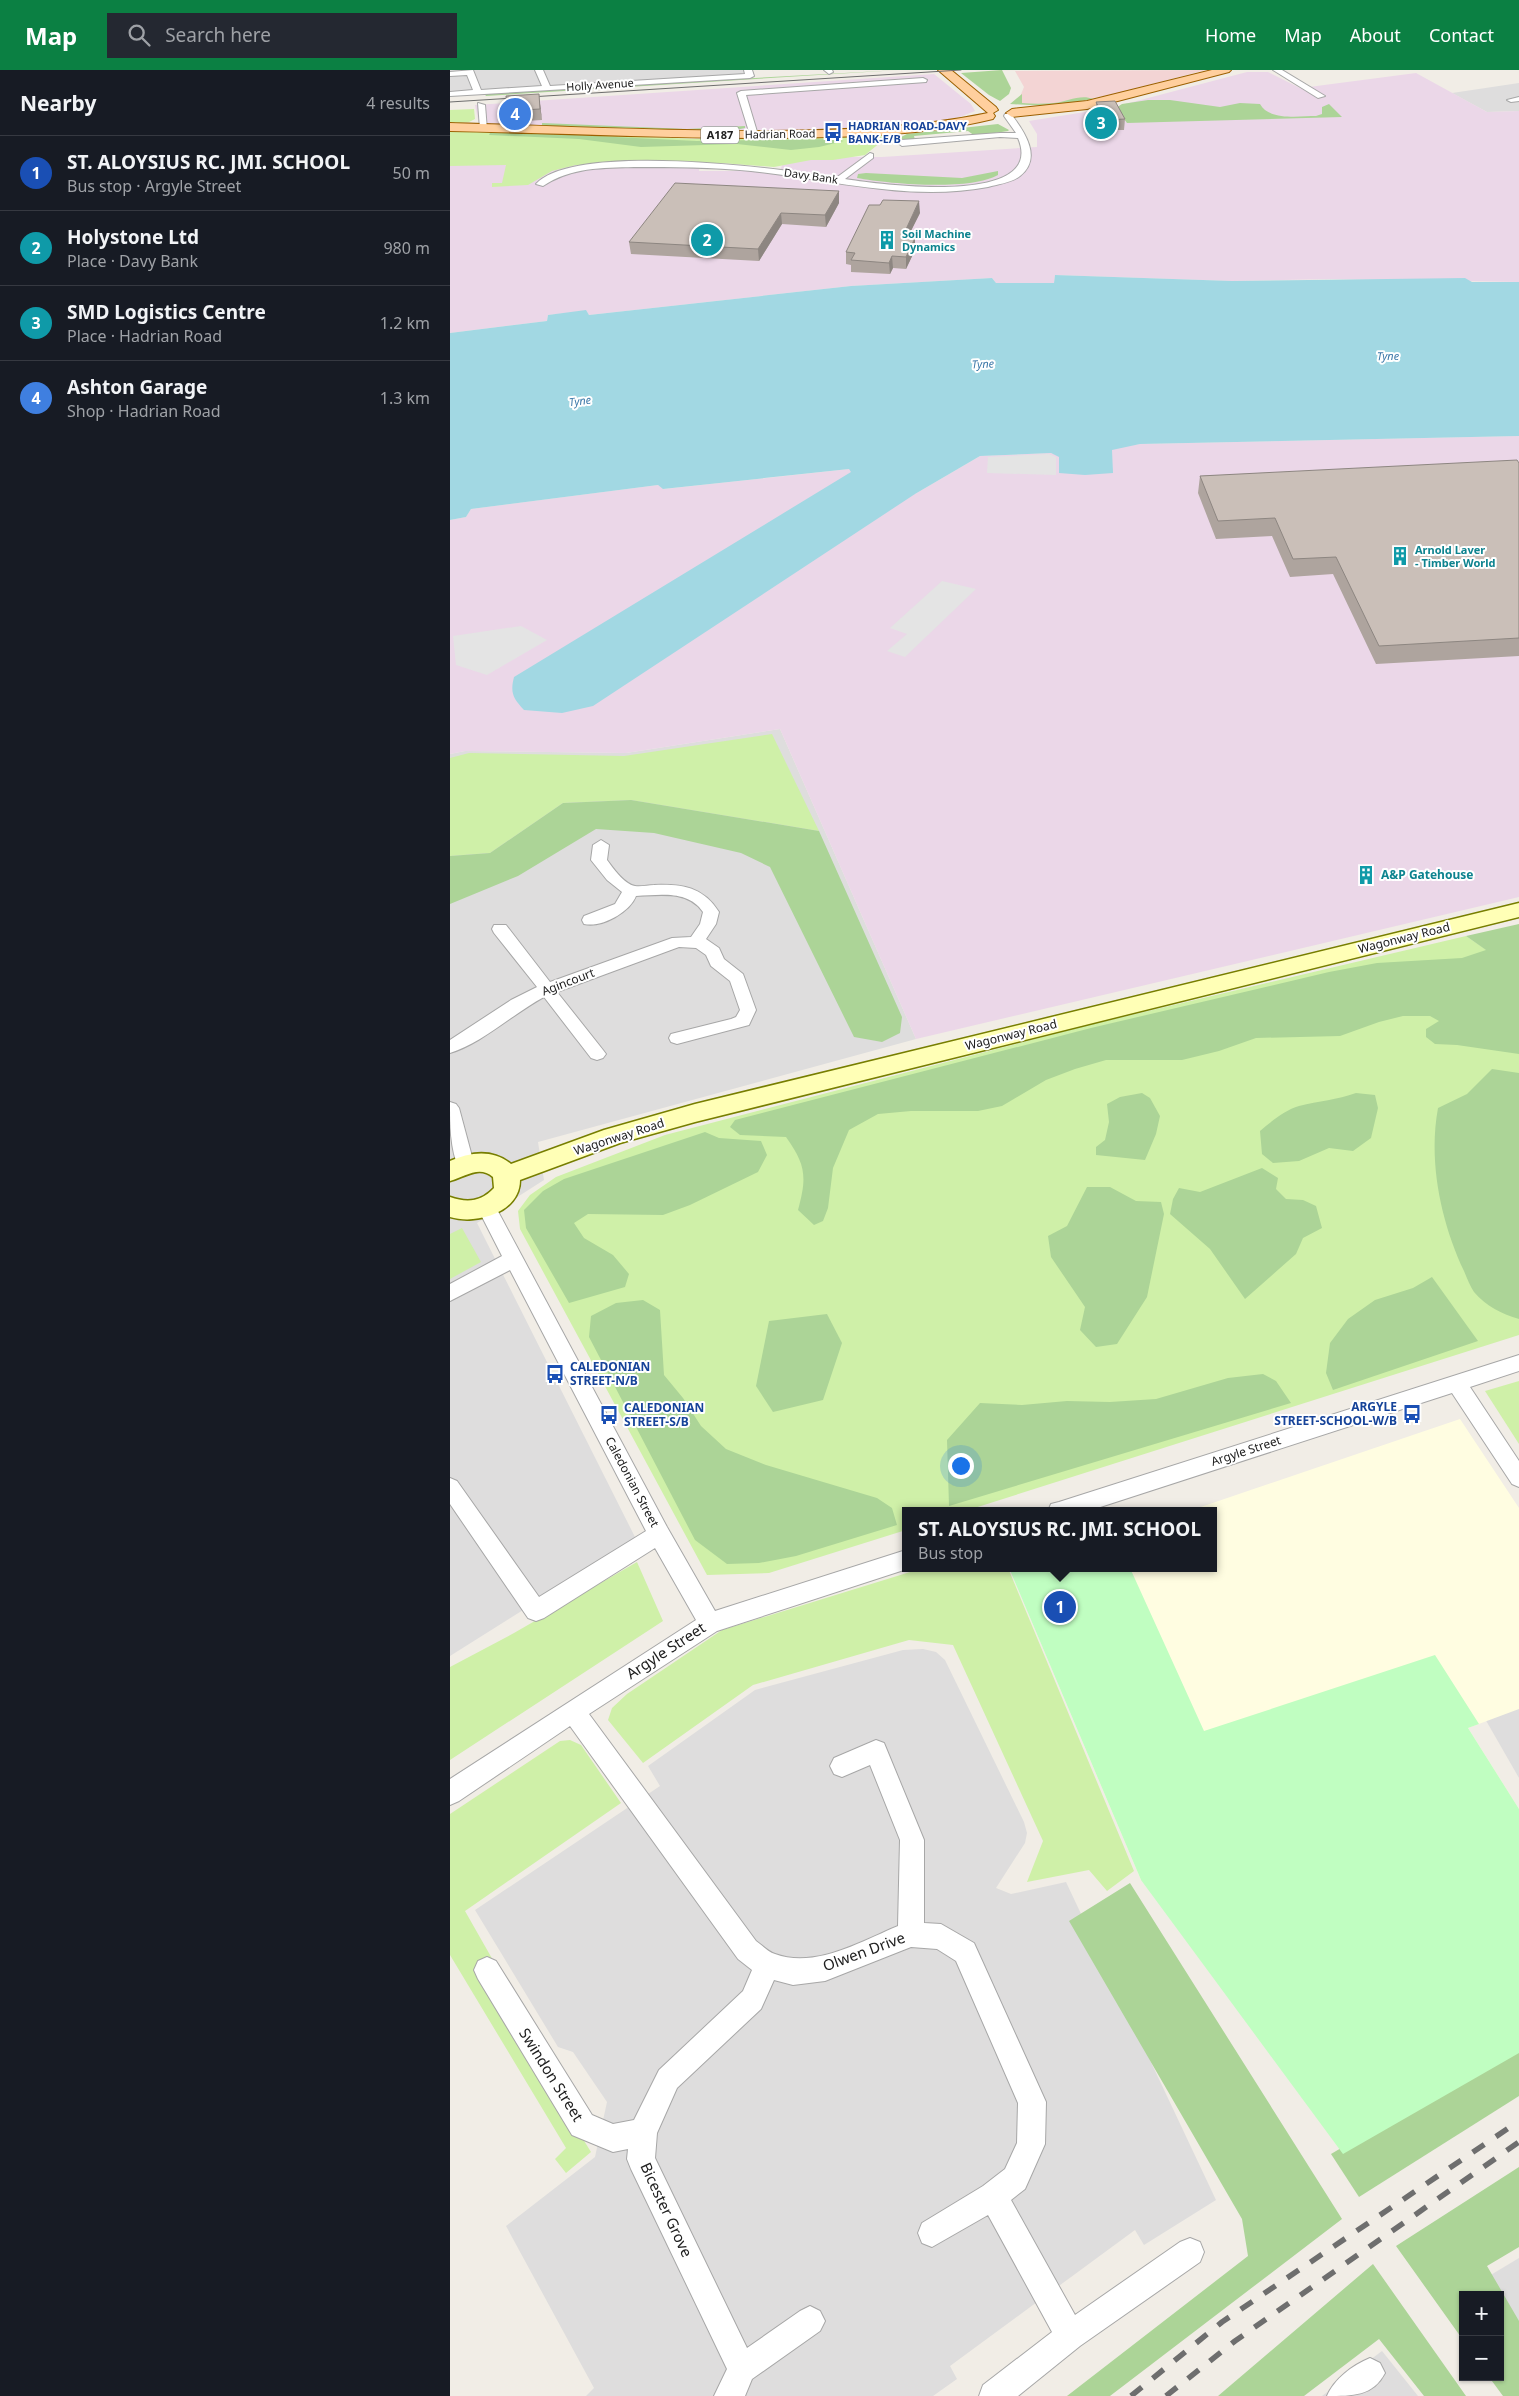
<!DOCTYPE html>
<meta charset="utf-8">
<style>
:root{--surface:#171b24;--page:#242831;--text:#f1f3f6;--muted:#9ea1a6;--line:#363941;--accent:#0b8043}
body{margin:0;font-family:"Noto Sans",sans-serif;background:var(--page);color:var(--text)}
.controls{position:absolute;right:15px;bottom:15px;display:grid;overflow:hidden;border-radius:0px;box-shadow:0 1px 4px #0004}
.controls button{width:45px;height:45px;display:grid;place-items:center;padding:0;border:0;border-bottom:1px solid var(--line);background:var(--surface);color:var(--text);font:25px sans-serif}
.you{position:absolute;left:510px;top:1395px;width:18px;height:18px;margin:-12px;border:4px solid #fff;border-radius:50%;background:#1a73e8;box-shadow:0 0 0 8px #1a73e833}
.badge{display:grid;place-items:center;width:32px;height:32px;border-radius:50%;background:var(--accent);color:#fff;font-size:16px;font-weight:700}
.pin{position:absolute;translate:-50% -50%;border:2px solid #fff;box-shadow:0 1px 5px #0006}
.popup{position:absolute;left:452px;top:1437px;width:315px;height:65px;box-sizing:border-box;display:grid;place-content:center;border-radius:0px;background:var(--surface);filter:drop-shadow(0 1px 4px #0005);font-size:16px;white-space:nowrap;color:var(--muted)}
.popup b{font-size:19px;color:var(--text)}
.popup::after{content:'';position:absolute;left:50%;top:100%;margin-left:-10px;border:10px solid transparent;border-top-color:var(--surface)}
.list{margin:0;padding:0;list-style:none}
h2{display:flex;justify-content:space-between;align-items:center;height:65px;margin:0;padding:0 20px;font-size:21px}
h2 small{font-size:16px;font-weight:400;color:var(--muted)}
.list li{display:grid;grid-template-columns:32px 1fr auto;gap:15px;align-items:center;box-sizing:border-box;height:75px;padding:0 20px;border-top:1px solid var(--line)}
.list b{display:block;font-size:19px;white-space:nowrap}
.list p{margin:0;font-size:16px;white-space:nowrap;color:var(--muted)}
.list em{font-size:16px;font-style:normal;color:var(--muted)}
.icon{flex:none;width:28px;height:28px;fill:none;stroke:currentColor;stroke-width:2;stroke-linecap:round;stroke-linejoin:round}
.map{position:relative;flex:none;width:1069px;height:2326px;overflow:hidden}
header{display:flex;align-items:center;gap:30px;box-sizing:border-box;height:70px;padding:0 25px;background:var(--accent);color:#fff}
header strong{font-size:24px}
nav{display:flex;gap:28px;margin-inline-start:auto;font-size:18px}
.search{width:350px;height:45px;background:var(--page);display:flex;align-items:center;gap:12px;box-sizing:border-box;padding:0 18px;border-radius:0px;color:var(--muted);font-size:19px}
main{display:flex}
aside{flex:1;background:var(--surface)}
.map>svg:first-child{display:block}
.residential{fill:#dedddd}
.commercial{fill:#f3d4d4}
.industrial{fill:#ebd7e8}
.education{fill:#fffde1}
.grass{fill:#cff0a8}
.forest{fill:#acd497}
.park{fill:#c0fec1}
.parking{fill:#e4e4e4}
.water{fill:#a2d8e3}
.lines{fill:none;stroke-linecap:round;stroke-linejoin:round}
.street-casing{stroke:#a7a7a7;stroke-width:2}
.secondary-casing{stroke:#777e00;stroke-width:3}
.primary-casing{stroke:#9c6000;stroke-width:2}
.street{fill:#fff;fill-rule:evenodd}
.secondary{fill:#ffffb6;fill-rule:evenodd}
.primary{fill:#ffcf9d;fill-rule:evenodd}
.tram{stroke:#6e6e6e;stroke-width:1}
.rail{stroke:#6e6e6e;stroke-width:5.5;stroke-dasharray:14 14;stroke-linecap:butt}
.wall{fill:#aea49e}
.shaded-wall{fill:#8d8681}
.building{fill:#cabfb8;stroke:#8d8681}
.labels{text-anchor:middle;stroke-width:4;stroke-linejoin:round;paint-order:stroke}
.far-street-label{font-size:11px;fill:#202020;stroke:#fff}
.far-transit-label{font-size:11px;font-weight:bold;fill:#164399;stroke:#fff;text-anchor:start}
.shield{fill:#fff;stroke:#636363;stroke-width:1}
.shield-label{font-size:11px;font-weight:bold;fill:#202020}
.far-culture-label{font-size:11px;font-weight:bold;fill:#0d838f;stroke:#fff;text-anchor:start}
.far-water-label{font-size:11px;font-style:italic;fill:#3d79a9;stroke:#fff}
.culture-label{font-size:12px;font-weight:bold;fill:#0d838f;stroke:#fff;text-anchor:start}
.street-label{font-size:12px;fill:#202020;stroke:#fff}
.transit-label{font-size:12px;font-weight:bold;fill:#164399;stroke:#fff;text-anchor:start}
.near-street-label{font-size:15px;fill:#202020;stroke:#fff}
</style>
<header>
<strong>Map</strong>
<div class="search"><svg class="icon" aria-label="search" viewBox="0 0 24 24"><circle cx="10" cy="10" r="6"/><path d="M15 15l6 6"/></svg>Search here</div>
<nav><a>Home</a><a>Map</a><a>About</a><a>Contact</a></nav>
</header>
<main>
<aside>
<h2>Nearby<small>4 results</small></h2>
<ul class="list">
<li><span class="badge" style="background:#1a4fb4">1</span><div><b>ST. ALOYSIUS RC. JMI. SCHOOL</b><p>Bus stop · Argyle Street</p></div><em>50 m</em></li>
<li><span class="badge" style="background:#0f9aa8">2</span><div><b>Holystone Ltd</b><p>Place · Davy Bank</p></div><em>980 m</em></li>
<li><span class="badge" style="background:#0f9aa8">3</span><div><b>SMD Logistics Centre</b><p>Place · Hadrian Road</p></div><em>1.2 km</em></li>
<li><span class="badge" style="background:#3f7fe0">4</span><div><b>Ashton Garage</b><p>Shop · Hadrian Road</p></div><em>1.3 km</em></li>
</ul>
</aside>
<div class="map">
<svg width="1069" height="2326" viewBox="0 0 1069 2326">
<rect width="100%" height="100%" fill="#f1ede6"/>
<!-- residential -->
<g class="residential">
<polygon points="0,0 302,0 305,6 0,25"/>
<polygon points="1069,13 1069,41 1037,42 1002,23"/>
<polygon points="330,659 466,969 88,1072 94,1110 27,1153 186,1469 0,1586 0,684 15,681 176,683"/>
<polygon points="473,1579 486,1582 495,1590 574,1752 577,1763 575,1773 546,1818 561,1824 616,1812 766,2130 694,2175 685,2160 500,2296 507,2309 483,2326 136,2326 144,2318 56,2156 145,2087 157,2032 123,1982 108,1977 25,1840 210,1716 198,1696 305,1620 453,1580"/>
<polygon points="1069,1634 1069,1708 1034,1647"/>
<polygon points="1069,2188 1069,2310 1050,2225 1009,2224"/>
<polygon points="932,2281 968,2326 872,2326"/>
</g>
<!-- commercial -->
<polygon class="commercial" points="756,0 656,26 597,35 567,34 574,17 565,1"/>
<!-- industrial -->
<g class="industrial">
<polygon points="797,2 818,2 868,27 859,17 966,3 1037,42 1069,41 1069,212 883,209 782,211 605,205 604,213 546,213 542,208 401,216 139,245 136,241 98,245 97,251 0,263 0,87 250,93 249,101 330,101 335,87 432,87 587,77 587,64 579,51 660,38"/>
<polygon points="484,4 521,34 525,41 510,47 467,55 381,60 236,62 29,54 25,35"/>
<polygon points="1069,366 1069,827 466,969 330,659 176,683 15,681 0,684 0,450 16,447 21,439 208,415 214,419 399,399 465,424 530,386 601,383 609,386 690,374"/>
</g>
<!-- education -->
<polygon class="education" points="1010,1349 1069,1438 1069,1639 1018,1658 1069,1739 691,1810 559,1498 764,1498 764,1441 739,1441"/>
<!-- grass -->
<g class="grass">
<polygon points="24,39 25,49 19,52 0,54 0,40"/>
<polygon points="0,60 250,69 430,65 436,68 415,85 383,90 361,90 324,97 271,93 126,95 102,101 78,115 42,117 42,113 52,113 56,95 0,96"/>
<polygon points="322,664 369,761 181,730 113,733 40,783 0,786 0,688 19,683 174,686"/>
<polygon points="1016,866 1069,902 1069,1265 515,1441 456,1441 456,1460 319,1503 257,1505 70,1159 68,1141 80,1125 106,1107 215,1065 639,955"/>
<polygon points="12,1158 31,1192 0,1209 0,1164"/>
<polygon points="1069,1311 1069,1374 1035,1321"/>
<polygon points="187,1492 213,1551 0,1690 0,1597 64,1563"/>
<polygon points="473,1498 558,1498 684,1801 657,1821 639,1800 577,1812 593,1771 503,1575 459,1570 303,1615 193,1693 158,1650 162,1638 177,1624 272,1560"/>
<polygon points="120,1670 131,1675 171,1733 15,1841 44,1892 31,1904 141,2082 116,2103 105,2089 116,2078 0,1885 0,1744 110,1671"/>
</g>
<!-- forest -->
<g class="forest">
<polygon points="449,0 36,26 34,23"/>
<polygon points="552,0 561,18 559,24 550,31 539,25 511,3"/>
<path d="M572 24V33C582 34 593 34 604 33 617 32 630 24 643 29L599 36 560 34Z"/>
<path d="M698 30H720L770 37 790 33 810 34C819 51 850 46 866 46L872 44V37L879 34 892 47 677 53 666 38 672 34Z"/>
<polygon points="92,53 237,59 295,56 295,58 275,62 92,57"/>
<polygon points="548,54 559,60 558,61 525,66 518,61 464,66 465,70 443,71 457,64"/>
<polygon points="41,61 247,71 385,69 394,71 369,77 341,80 287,74 191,77 129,69 39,65"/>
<path d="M548 101V105C520 121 439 114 407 108L408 104 416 103 512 108Z"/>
<polygon points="181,730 369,761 452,947 450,963 432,972 404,967 320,797 291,783 204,763 146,759 68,806 0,834 0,786 40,783 113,733"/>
<path d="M1069 854V984L1007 975 985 974 976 967V959L989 951 980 946H953L929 952 890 966 806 968 769 981 732 990H656L625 999 596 1010 552 1036 528 1041H461L428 1044 399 1060 383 1098 378 1138 373 1151 364 1155 348 1140C357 1107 356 1095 336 1067L290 1065 280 1057 285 1050 641 958 879 902 927 893 1012 888 1036 880 1016 866Z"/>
<path d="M1042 999 1069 1003V1249C1052 1244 1036 1236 1024 1222 1020 1216 1017 1208 1014 1201 991 1152 978 1092 988 1038L1017 1024Z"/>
<polygon points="692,1023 700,1028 710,1046 706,1064 695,1090 646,1085 646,1077 655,1070 659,1052 657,1034 670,1027"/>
<path d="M906 1023 925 1025 928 1038 921 1068 903 1081 879 1078 849 1091 823 1093 812 1084 810 1061C822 1051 835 1040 849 1036 869 1031 887 1030 906 1023Z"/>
<polygon points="255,1062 269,1068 311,1071 317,1085 308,1102 240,1135 213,1145 138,1144 124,1153 134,1168 163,1185 179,1204 175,1217 119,1233 76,1158 74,1140 93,1121 114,1109"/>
<polygon points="812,1098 828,1108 826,1119 836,1129 853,1130 866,1136 872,1158 853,1168 846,1184 795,1229 760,1179 720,1144 723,1129 729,1118 750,1122"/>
<polygon points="637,1117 660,1117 686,1131 711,1132 714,1144 697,1227 667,1274 646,1277 630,1260 635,1237 601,1187 598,1166 617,1156"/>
<polygon points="982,1207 1028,1271 883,1320 876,1303 880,1273 898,1249 925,1230 963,1218"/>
<polygon points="193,1230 210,1240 214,1305 233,1328 251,1356 276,1379 316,1395 427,1428 442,1438 447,1455 346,1486 309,1493 277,1494 245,1470 139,1267 141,1246 166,1233"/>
<polygon points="377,1244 392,1273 373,1330 323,1342 306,1316 319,1251"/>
<polygon points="813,1304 826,1311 841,1333 499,1436 497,1370 530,1333 572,1335 617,1331 660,1332 706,1329 778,1308"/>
<polygon points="680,1813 892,2149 660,2326 617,2326 798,2186 792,2149 619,1851"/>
<polygon points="1069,1973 1069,2026 909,2127 881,2084"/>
<polygon points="1069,2097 1069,2177 1037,2196 1069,2251 1069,2326 1053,2326 1039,2307 1050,2307 1050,2225 1013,2225 1013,2270 946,2176"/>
<polygon points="923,2194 1016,2326 974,2326 929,2269 854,2326 768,2326"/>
</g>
<!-- park -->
<polygon class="park" points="559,1498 680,1498 754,1661 985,1585 1029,1654 1018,1658 1069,1739 1069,1983 893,2084 691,1810"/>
<!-- parking -->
<g class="parking">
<polygon points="599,384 606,387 606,405 537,403 538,387"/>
<polygon points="492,511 526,519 455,587 437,581 457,564 440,558"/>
<polygon points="71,556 97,570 37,605 6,595 3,566"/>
</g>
<!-- water -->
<path class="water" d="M605 205 782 211 1015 208 1022 212H1069V366L690 374 662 380 663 403 635 405 609 403V387L601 383 530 386 465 424 143 636 112 643 74 640C63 628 60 623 64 607L401 402 399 399 213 419 208 415 21 439 16 447 0 450V263L97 251 98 245 136 240 139 245 401 216 542 208 546 213H604Z"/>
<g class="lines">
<!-- street casing -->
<g class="street-casing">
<g id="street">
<polygon points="23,0 31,20 92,16 85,0 93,0 100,16 295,4 294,0 302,0 304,6 300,8 0,26 0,22 23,20 17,5 0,6 0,2"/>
<polygon points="374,0 382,0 383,2 379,4"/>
<polygon points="823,0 832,0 875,26 868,28"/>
<polygon points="473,8 477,10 476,12 296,25 308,65 304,67 300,65 287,23 291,21"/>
<polygon points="1069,27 1069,31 1061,32 1057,30"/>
<polygon points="28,33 35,35 37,60 30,58"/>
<path d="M555 44H561C574 61 593 88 570 106 561 113 548 114 538 117 458 132 380 109 301 101 262 97 223 97 184 97 152 98 121 97 93 116L86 114C125 72 329 98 386 108L420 83 423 84V88L395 109C426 114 598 138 568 68L550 67 452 76 448 73 452 70 550 63H566L554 46Z"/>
<path d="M151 770 159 775 157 790C163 798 174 814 185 816 191 817 198 815 204 815 233 814 253 817 269 842L266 854 256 869 269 878 274 889 293 904 306 940 299 955 227 974 221 972 219 968 221 964 281 949 286 947 290 940 280 911 261 896 256 885 246 878 229 877 107 922 153 980 156 984 153 988 147 990 141 988 94 927C64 943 31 974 0 983V970L61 930 87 917 44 863 42 859 44 855H56L100 912 222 868 241 867 250 854 253 842C238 820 210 825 186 826 180 842 152 858 134 854L132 850 134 846 165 834 172 822 157 810 141 790 143 775Z"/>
<path d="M0 1032 6 1034 9 1038 24 1094 21 1099 15 1101 9 1099C0 1079 0 1054 0 1032Z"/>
<path d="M36 1130 43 1132 217 1457 265 1541 456 1480V1498H460L267 1561 139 1644 306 1871C312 1875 318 1882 325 1884 365 1899 412 1871 448 1856L450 1770 420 1695 392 1707 384 1704 380 1696 384 1688 426 1670 434 1673 474 1770V1853L491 1854 524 1873 596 2032 595 2074 575 2119 561 2130 625 2245 730 2172 740 2168 750 2172 754 2182 750 2192 630 2276 568 2326H529L533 2315 602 2262 538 2145 482 2177 472 2173 468 2163 472 2153 533 2116 555 2099 567 2073 568 2033 506 1891 487 1879 461 1877 375 1911 343 1915 324 1910 311 1939 227 2018 207 2063 205 2088 297 2278 350 2241 360 2236 370 2241 375 2251 370 2261 302 2309 295 2326H264L277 2299 181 2099 177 2089 178 2079 163 2082 122 2065 28 1909 24 1900 28 1891 37 1887 46 1891 142 2045 163 2054 184 2050 209 2000 293 1921 302 1900 288 1889 120 1656 9 1731 0 1735V1709L246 1550 205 1478 94 1548 86 1551 78 1548 0 1434V1408L7 1411 89 1527 196 1461 60 1200 0 1231V1214L52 1186 27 1137 29 1132Z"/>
<polygon points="1069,1285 1069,1301 1020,1317 1069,1391 1069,1417 1062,1414 1002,1323 638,1441 598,1441 601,1434 609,1432"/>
<path d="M920 2288 930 2293 935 2303C923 2326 903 2326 877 2326 884 2309 903 2295 920 2288Z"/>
</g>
</g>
<!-- secondary casing -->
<g class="secondary-casing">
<path id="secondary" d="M1069 833V847L245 1052 170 1073 70 1110C70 1143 26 1155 0 1147V1127C17 1133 31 1132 44 1118L43 1107C29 1095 15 1107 0 1111V1091C20 1082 43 1079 61 1094L154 1060 245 1034Z"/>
</g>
<!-- primary casing -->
<g class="primary-casing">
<g id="primary">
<path d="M488 0H501L546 37 548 40 543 43 545 46 543 49C473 66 400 67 329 68 219 69 110 63 0 61V53C106 56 213 61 319 61 393 60 466 58 538 43Z"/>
<polygon points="762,0 781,0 779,2 637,39 562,47 556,43 562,39 637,31"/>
</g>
</g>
<!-- street -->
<use href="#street" class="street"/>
<!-- secondary -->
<use href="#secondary" class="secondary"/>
<!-- primary -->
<use href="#primary" class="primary"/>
<!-- tram -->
<polyline class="tram" points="0,32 511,0"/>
<!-- rail -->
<g class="rail">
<polyline points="681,2326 772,2252 1069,2051"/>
<polyline points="716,2326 785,2271 1069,2072"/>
</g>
</g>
<!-- wall -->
<g class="wall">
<polygon points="646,32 675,49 674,60 655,60 646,43"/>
<polygon points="90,34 92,50 58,52 57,41"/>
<polygon points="389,121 389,133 376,157 332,154 309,191 181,184 179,172"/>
<polygon points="470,143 457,168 465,180 456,199 443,198 440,204 401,202 401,195 396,194 396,182"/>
<polygon points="1069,393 1069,586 926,594 883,504 840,507 822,466 766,469 748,423 750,406"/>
</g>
<!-- shaded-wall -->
<g class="shaded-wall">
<polygon points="89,24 90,34 92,50 90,39"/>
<polygon points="389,121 389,133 376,157 375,145"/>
<polygon points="469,131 470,143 452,179 452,168"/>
<polygon points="331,143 332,154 309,191 308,179"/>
<polygon points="465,168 465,180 456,199 456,187"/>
<polygon points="442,186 443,198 440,204 439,193"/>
</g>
<!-- building -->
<g class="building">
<polygon points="89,24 90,39 57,41 56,26"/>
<polygon points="665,31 675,49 655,50 646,32"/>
<polygon points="225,113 389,121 375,145 331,143 308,179 179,172"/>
<polygon points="433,130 469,131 452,168 465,168 456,187 442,186 439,193 401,190 405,183 396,182 419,135 430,135"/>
<polygon points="1067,390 1069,393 1069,568 929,576 886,487 843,489 825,448 768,451 750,406"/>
</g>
<!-- icons -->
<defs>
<g id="bus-bare" transform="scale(1.5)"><path d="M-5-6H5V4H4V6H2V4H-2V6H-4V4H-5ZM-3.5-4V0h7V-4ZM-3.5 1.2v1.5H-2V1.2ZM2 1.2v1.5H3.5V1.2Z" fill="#1a4fb4" stroke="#fff" stroke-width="2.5" paint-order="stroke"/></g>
<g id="building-bare" transform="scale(1.5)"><path d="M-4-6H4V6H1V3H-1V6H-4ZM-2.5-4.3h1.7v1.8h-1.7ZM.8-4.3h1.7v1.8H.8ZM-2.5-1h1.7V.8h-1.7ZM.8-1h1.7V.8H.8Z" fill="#0f9aa8" stroke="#fff" stroke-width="2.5" paint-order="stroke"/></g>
</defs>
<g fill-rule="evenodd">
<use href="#bus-bare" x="383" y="62"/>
<use href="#building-bare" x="437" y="170"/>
<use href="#building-bare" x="950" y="486"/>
<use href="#building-bare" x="916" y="805"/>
<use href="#bus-bare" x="105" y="1304"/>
<use href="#bus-bare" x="962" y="1344"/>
<use href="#bus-bare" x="159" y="1345"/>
</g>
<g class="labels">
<!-- far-street labels -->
<g class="far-street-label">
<text transform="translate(150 15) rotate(-4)" y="4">Holly Avenue</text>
<text transform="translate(330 64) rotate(-1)" y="4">Hadrian Road</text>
<text transform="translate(361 106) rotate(8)" y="4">Davy Bank</text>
</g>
<!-- far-transit labels -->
<g class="far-transit-label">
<text x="398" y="60">HADRIAN ROAD-DAVY<tspan x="398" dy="13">BANK-E/B</tspan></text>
</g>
<!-- shield labels -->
<rect class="shield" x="251" y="56.5" width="38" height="17" rx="4"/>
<g class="shield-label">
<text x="270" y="69">A187</text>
</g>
<!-- far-culture labels -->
<g class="far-culture-label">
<text x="452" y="168">Soil Machine<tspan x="452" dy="13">Dynamics</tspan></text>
<text x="965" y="484">Arnold Laver<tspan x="965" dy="13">- Timber World</tspan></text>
</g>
<!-- far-water labels -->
<g class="far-water-label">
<text transform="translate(938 286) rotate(-1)" y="4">Tyne</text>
<text transform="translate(533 294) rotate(-3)" y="4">Tyne</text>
<text transform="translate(130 331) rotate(-7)" y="4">Tyne</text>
</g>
<!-- culture labels -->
<g class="culture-label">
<text x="931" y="809">A&amp;P Gatehouse</text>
</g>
<!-- street labels -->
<g class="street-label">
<text transform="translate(954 868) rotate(-14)" y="4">Wagonway Road</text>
<text transform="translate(118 912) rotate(-21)" y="4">Agincourt</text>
<text transform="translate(561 965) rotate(-14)" y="4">Wagonway Road</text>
<text transform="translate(169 1067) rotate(-18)" y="4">Wagonway Road</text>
<text transform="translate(796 1381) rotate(-18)" y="4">Argyle Street</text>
<text transform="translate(182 1412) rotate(62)" y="4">Caledonian Street</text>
</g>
<!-- transit labels -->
<g class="transit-label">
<text x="120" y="1301">CALEDONIAN<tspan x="120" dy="14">STREET-N/B</tspan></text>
<text x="947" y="1341" text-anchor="end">ARGYLE<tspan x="947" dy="14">STREET-SCHOOL-W/B</tspan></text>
<text x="174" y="1342">CALEDONIAN<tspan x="174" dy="14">STREET-S/B</tspan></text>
</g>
<!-- near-street labels -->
<g class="near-street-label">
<text transform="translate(216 1581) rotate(-33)" y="5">Argyle Street</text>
<text transform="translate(414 1882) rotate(-20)" y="5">Olwen Drive</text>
<text transform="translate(101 2005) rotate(58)" y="5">Swindon Street</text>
<text transform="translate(216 2140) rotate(65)" y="5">Bicester Grove</text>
</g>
</g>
</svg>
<div class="controls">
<button>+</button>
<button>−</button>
</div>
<div class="you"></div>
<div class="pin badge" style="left:610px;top:1537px;background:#1a4fb4">1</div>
<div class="popup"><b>ST. ALOYSIUS RC. JMI. SCHOOL</b>Bus stop</div>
<div class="pin badge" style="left:257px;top:170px;background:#0f9aa8">2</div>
<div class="pin badge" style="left:651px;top:53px;background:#0f9aa8">3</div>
<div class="pin badge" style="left:65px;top:44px;background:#3f7fe0">4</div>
</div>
</main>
